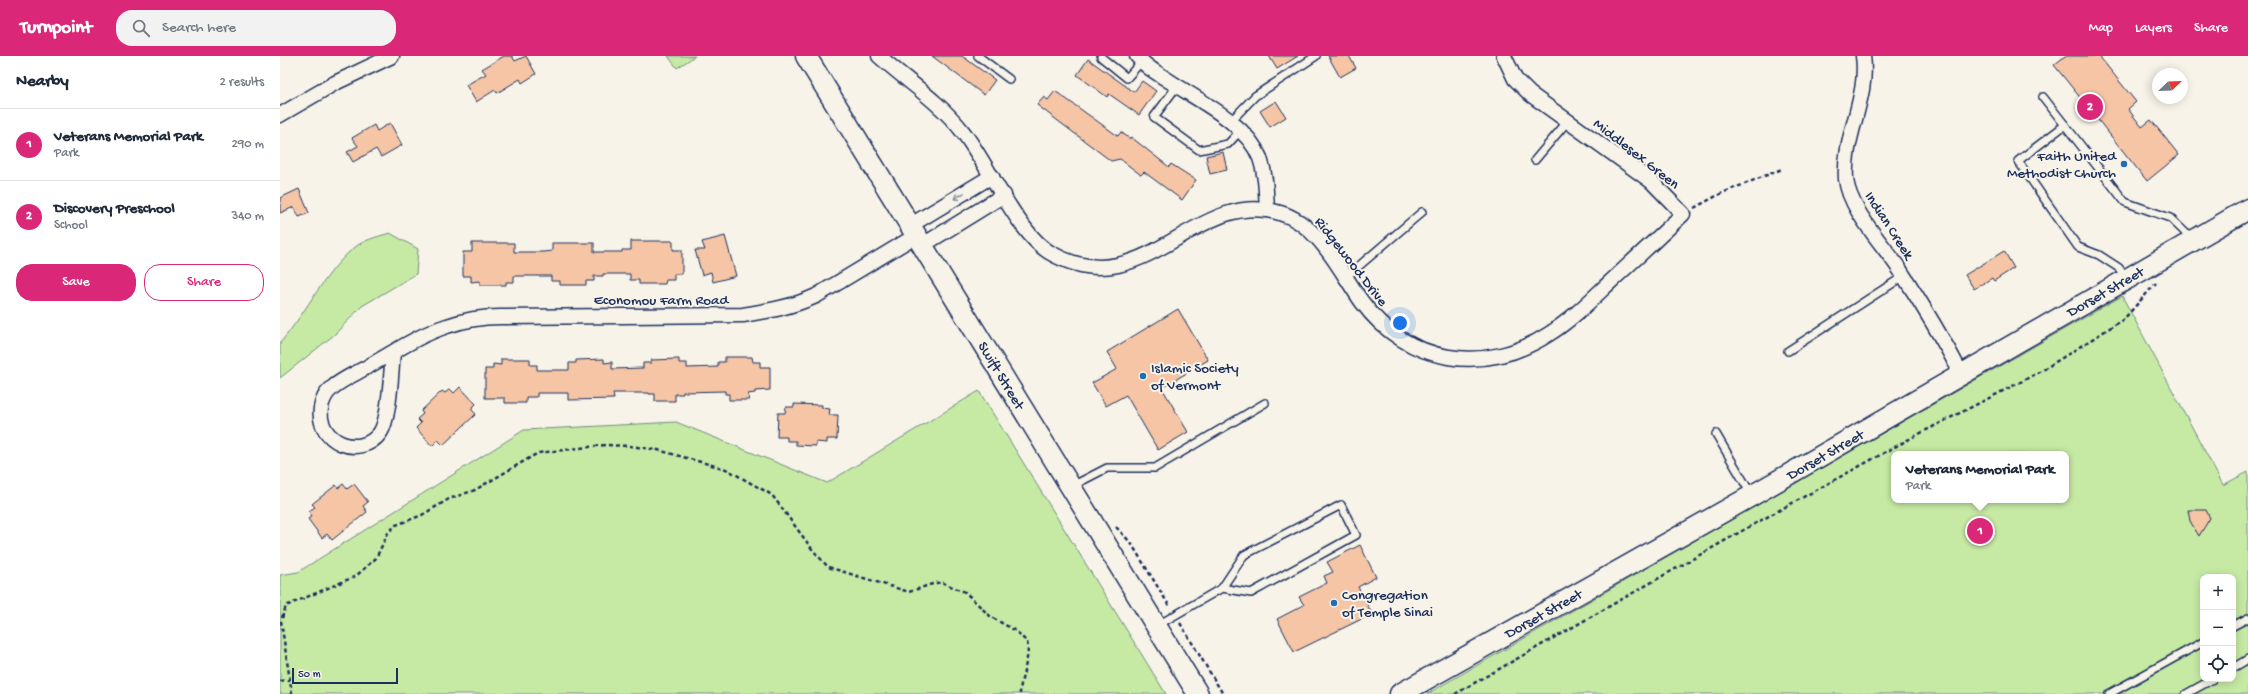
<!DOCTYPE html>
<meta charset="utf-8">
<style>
:root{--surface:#fff;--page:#f2f2f3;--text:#1f2937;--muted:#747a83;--line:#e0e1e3;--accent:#db2777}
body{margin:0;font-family:"Gochi Hand",sans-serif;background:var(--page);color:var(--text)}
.controls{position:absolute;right:12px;bottom:12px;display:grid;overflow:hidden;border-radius:8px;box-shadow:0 2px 10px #0003}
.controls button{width:36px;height:36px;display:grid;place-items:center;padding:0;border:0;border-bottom:1px solid var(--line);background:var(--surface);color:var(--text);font:20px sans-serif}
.compass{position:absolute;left:1872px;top:12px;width:36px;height:36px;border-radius:50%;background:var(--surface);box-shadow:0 2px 10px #0003;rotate:67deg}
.scale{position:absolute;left:12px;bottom:10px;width:106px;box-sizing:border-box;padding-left:4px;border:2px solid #1b2f5e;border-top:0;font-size:11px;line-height:14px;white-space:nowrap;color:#1b2f5e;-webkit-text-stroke:3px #f7f3e8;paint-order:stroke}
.you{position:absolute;left:1120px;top:267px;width:14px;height:14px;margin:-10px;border:3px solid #fff;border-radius:50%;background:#1a73e8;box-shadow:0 0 0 6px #1a73e833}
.badge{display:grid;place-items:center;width:26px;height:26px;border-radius:50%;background:var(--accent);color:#fff;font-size:13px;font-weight:700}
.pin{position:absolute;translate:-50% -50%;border:2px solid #fff;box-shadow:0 1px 4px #0006}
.popup{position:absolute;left:1611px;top:395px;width:178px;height:52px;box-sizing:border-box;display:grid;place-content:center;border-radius:8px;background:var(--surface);filter:drop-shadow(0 1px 3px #0005);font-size:13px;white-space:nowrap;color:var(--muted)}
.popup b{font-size:15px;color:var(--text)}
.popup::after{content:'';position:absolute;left:50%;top:100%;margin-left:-8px;border:8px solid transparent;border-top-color:var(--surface)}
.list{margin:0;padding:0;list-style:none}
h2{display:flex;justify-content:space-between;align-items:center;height:52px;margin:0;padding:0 16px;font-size:17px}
h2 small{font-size:13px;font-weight:400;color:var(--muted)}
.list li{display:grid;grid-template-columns:26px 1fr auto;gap:12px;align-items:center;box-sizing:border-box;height:72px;padding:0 16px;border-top:1px solid var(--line)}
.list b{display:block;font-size:15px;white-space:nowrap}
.list p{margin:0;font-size:13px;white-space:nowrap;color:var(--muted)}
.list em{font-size:13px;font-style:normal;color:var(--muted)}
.actions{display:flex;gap:8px;padding:12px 16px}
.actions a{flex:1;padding:9px 0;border:1px solid var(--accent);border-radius:16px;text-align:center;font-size:14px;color:var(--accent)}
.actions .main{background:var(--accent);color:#fff}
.icon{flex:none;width:22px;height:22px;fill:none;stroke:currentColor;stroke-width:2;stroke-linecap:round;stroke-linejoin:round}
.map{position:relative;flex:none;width:1968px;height:638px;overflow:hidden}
header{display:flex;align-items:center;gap:24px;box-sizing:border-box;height:56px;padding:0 20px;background:var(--accent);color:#fff}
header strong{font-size:19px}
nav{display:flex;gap:22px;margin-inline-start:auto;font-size:14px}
.search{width:280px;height:36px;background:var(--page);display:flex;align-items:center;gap:10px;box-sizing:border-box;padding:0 14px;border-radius:16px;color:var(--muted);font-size:15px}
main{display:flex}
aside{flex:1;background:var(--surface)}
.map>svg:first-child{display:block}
.green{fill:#c6eaa4;stroke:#708c81;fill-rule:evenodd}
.building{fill:#f5c5a5;stroke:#1b2f5e}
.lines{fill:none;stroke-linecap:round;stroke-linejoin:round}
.lane-casing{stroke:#1b2f5e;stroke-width:10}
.street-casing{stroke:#1b2f5e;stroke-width:17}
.secondary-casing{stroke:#1b2f5e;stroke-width:23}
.path{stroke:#1b2f5e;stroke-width:2.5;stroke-dasharray:4 3;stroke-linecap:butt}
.lane{stroke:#f7f3e8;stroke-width:7}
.street{stroke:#f7f3e8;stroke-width:14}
.secondary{stroke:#f7f3e8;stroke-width:20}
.oneway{stroke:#8991a3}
.poi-dot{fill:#1f6fb2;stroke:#f7f3e8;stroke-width:1.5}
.labels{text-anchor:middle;stroke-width:4;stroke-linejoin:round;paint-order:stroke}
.street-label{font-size:15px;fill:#1b2f5e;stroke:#f7f3e8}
.poi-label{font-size:15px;fill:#1b2f5e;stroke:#f7f3e8;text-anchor:start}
</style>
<header>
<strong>Turnpoint</strong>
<div class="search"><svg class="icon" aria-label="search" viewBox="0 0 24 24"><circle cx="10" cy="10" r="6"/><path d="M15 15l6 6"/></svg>Search here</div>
<nav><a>Map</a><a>Layers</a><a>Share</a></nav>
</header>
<main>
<aside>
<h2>Nearby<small>2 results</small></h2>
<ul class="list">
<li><span class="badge">1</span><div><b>Veterans Memorial Park</b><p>Park</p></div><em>290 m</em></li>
<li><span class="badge">2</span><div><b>Discovery Preschool</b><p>School</p></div><em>340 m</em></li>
</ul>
<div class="actions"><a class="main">Save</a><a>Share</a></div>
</aside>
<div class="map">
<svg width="1968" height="638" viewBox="0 0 1968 638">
<rect width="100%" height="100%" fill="#f7f3e8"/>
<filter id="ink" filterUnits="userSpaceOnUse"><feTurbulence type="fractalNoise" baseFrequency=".025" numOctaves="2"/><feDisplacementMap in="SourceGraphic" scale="8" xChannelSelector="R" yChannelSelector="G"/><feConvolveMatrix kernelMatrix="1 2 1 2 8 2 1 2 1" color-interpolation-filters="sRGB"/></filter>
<g filter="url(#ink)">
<!-- green -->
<g class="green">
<polygon points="388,0 415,0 397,12"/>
<path d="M110 177 138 193 136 218 82 250 54 279 0 322V287C26 257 48 210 78 189 87 183 100 180 110 177Z"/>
<path d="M1842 240 1943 429 1968 416V638H1147ZM1614 398H1786V444H1614ZM1923 521H1953V623H1923Z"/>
<polygon points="699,335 886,638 0,638 0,519 18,516 244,374 396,366 547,427"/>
</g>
<!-- building -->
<g class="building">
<polygon points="224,0 232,0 235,5 246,0 256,18 242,27 240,23 217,37 215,34 196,46 186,29 206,18 202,13"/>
<polygon points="652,0 682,0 715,24 704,39"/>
<polygon points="989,0 1018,0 997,13"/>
<polygon points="1048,0 1069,0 1076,12 1060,21"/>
<polygon points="1785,0 1819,0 1856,46 1848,53 1862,71 1871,64 1899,99 1867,125 1774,9"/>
<polygon points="808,3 854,36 862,25 876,35 859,59 829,38 827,41 797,19"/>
<polygon points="775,35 838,80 841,76 850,83 851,81 889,111 891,108 916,124 902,144 864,116 861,119 840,103 831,105 757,49 764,41 768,44"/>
<polygon points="996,45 1006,61 990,71 980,55"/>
<polygon points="110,67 122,89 101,101 96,93 73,106 67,96 78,90 72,82 94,69 97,75"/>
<polygon points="943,96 947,114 930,118 926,100"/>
<polygon points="19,133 29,157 19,161 14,151 0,157 0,142"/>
<polygon points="445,180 456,220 433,226 431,216 422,219 415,194 425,194 422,186"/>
<polygon points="351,185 393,185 393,194 402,194 402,218 394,218 394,224 386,224 385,228 359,228 359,224 350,224 350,218 323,218 323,220 314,220 314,225 306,225 306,229 280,229 280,225 271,225 271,220 234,220 234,226 226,226 226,229 200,229 200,225 191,226 191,220 183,220 183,196 192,196 192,187 234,187 234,196 263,196 272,195 272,187 314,187 314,196 342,196 342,194 351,194"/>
<polygon points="1724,195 1734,212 1714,225 1712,222 1694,233 1685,219"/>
<polygon points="898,253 928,304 882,332 908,376 878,394 846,339 826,350 812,327 837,313 827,296"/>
<polygon points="445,301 472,301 473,306 480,306 480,311 490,311 490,334 475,335 475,337 468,338 469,344 449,344 449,338 445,338 445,335 403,336 403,338 395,338 395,345 375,345 375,338 369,338 369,337 333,337 334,343 288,344 288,337 257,337 257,341 246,341 246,347 225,347 225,342 205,342 205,313 213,313 213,308 221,309 221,303 250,303 250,309 257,309 257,314 289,314 289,307 296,307 296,304 324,303 324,307 332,306 332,313 363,312 363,307 371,307 371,304 399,303 399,307 407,307 407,312 438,311 438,306 445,306"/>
<polygon points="180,331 196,348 191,353 196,358 163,389 158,384 152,390 136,372 141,367 137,363 143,358 141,355 162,335 165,337 170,333 174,337"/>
<polygon points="514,348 542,349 542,352 550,353 549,359 558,359 557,383 547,383 547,387 536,386 536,390 516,389 516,385 507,385 507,381 497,381 498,357 505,357 506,351 514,351"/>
<polygon points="63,428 67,433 74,428 88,446 83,450 87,456 52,484 47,478 42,482 28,463 32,460 29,455 35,451 32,448 56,429 58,432"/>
<polygon points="1908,454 1926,454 1930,462 1919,480 1910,465"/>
<polygon points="1080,489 1096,521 1078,531 1092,558 1014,596 997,563 1024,549 1019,541 1047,527 1044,520 1053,516 1047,506"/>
</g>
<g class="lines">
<!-- lane casing -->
<g class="lane-casing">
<g id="lane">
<polyline points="698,0 729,23"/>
<polyline points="821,1 847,22 861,6"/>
<polyline points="897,30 874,61 919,94 948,88 960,75"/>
<polyline points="1763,41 1845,146 1890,162 1913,184"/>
<polyline points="950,66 975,40 1036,0"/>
<polyline points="1785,69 1738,105 1798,191 1819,199 1839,212 1846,223"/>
<polyline points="1255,104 1287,66"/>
<polyline points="1066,221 1142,156"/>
<polyline points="1508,295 1624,220"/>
<polyline points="1436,378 1471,438"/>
<polyline points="792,430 827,412 875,412 985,347"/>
<polyline points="878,569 942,532 971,537 1076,479 1061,449 964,499 942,532"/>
<polyline points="1953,570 1968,562"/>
<polyline points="1953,612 1968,603"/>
<polyline points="1829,638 1923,586"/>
<polyline points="1906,638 1933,623"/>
</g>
</g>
<!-- street casing -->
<g class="street-casing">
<g id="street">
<path d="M599 0C627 25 660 46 683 76 707 107 738 177 769 196 864 252 913 131 1000 157 1039 168 1060 215 1082 246 1127 308 1205 320 1269 278 1291 264 1309 246 1328 228 1353 205 1378 182 1403 158L1371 125 1250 38 1235 23 1224 0"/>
<path d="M857 0C865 11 879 18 891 26 921 46 966 67 980 102 986 119 986 136 987 154"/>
<path d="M1583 0C1589 42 1563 80 1566 123 1569 153 1603 188 1620 214 1642 248 1663 283 1682 319"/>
<polyline points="0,59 55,27 112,0"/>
<polyline points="631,169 712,120"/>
<polyline points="643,189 724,139"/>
<path d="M113 297C111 315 110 363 100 377 80 404 36 386 41 352 42 345 46 337 52 332 62 323 77 317 89 310 114 296 139 279 167 270 184 264 202 261 220 261L463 259C488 255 512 251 536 240L637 179"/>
</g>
</g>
<!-- secondary casing -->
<g class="secondary-casing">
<g id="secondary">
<polyline points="526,0 918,638"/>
<polyline points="1120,638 1473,439 1968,153"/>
</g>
</g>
<!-- path -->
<g class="path">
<polyline points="1414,152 1442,137 1502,113"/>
<polyline points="836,471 851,487 890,551"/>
<polyline points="900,567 943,638"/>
<polyline points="0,625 10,624"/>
<path d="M12 638 1 565 6 550 76 520 96 502 108 477 116 469 142 459 169 443 195 434 258 397 325 389 350 390 378 394 446 413 492 439 532 493 548 511 629 536 649 529 661 526 668 529 685 536 711 561 736 575 747 586C751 600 740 622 740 638"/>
<polyline points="1175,638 1476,467 1633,381 1758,317 1844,263 1876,227"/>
</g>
<!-- lane -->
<use href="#lane" class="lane"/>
<!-- street -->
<use href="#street" class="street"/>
<!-- secondary -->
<use href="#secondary" class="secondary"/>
</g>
<!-- one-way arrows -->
<defs><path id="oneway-shaft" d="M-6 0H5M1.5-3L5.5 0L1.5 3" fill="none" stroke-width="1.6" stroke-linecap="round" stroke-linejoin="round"/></defs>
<use class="oneway" href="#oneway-shaft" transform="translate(679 140) rotate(149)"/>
</g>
<!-- markers -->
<g class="poi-dot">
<circle cx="1844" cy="108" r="4"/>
<circle cx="863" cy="320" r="4"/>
<circle cx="1054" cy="547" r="4"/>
</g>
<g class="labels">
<!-- street labels -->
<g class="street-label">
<text transform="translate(1357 97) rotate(38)" y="5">Middlesex Green</text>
<text transform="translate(1610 169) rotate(57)" y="5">Indian Creek</text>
<text transform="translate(1072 205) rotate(52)" y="5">Ridgewood Drive</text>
<text transform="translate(1825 235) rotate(-30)" y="5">Dorset Street</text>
<text x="381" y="248">Economou Farm Road</text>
<text transform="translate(722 319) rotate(59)" y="5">Swift Street</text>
<text transform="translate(1545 398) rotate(-30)" y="5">Dorset Street</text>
<text transform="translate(1263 557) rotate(-29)" y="5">Dorset Street</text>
</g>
<!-- poi labels -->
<g class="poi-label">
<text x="1836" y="104" text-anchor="end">Faith United<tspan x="1836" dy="17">Methodist Church</tspan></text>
<text x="871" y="316">Islamic Society<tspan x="871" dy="17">of Vermont</tspan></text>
<text x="1062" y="543">Congregation<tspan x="1062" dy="17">of Temple Sinai</tspan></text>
</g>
</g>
</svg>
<div class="controls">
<button>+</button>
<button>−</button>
<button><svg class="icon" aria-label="locate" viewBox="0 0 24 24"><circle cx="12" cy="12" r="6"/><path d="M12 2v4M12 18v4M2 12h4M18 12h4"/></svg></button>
</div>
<svg class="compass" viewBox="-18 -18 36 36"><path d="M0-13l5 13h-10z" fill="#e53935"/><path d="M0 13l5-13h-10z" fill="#747a83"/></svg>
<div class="scale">50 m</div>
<div class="you"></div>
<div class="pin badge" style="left:1700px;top:475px">1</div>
<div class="popup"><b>Veterans Memorial Park</b>Park</div>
<div class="pin badge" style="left:1810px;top:51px">2</div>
</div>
</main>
